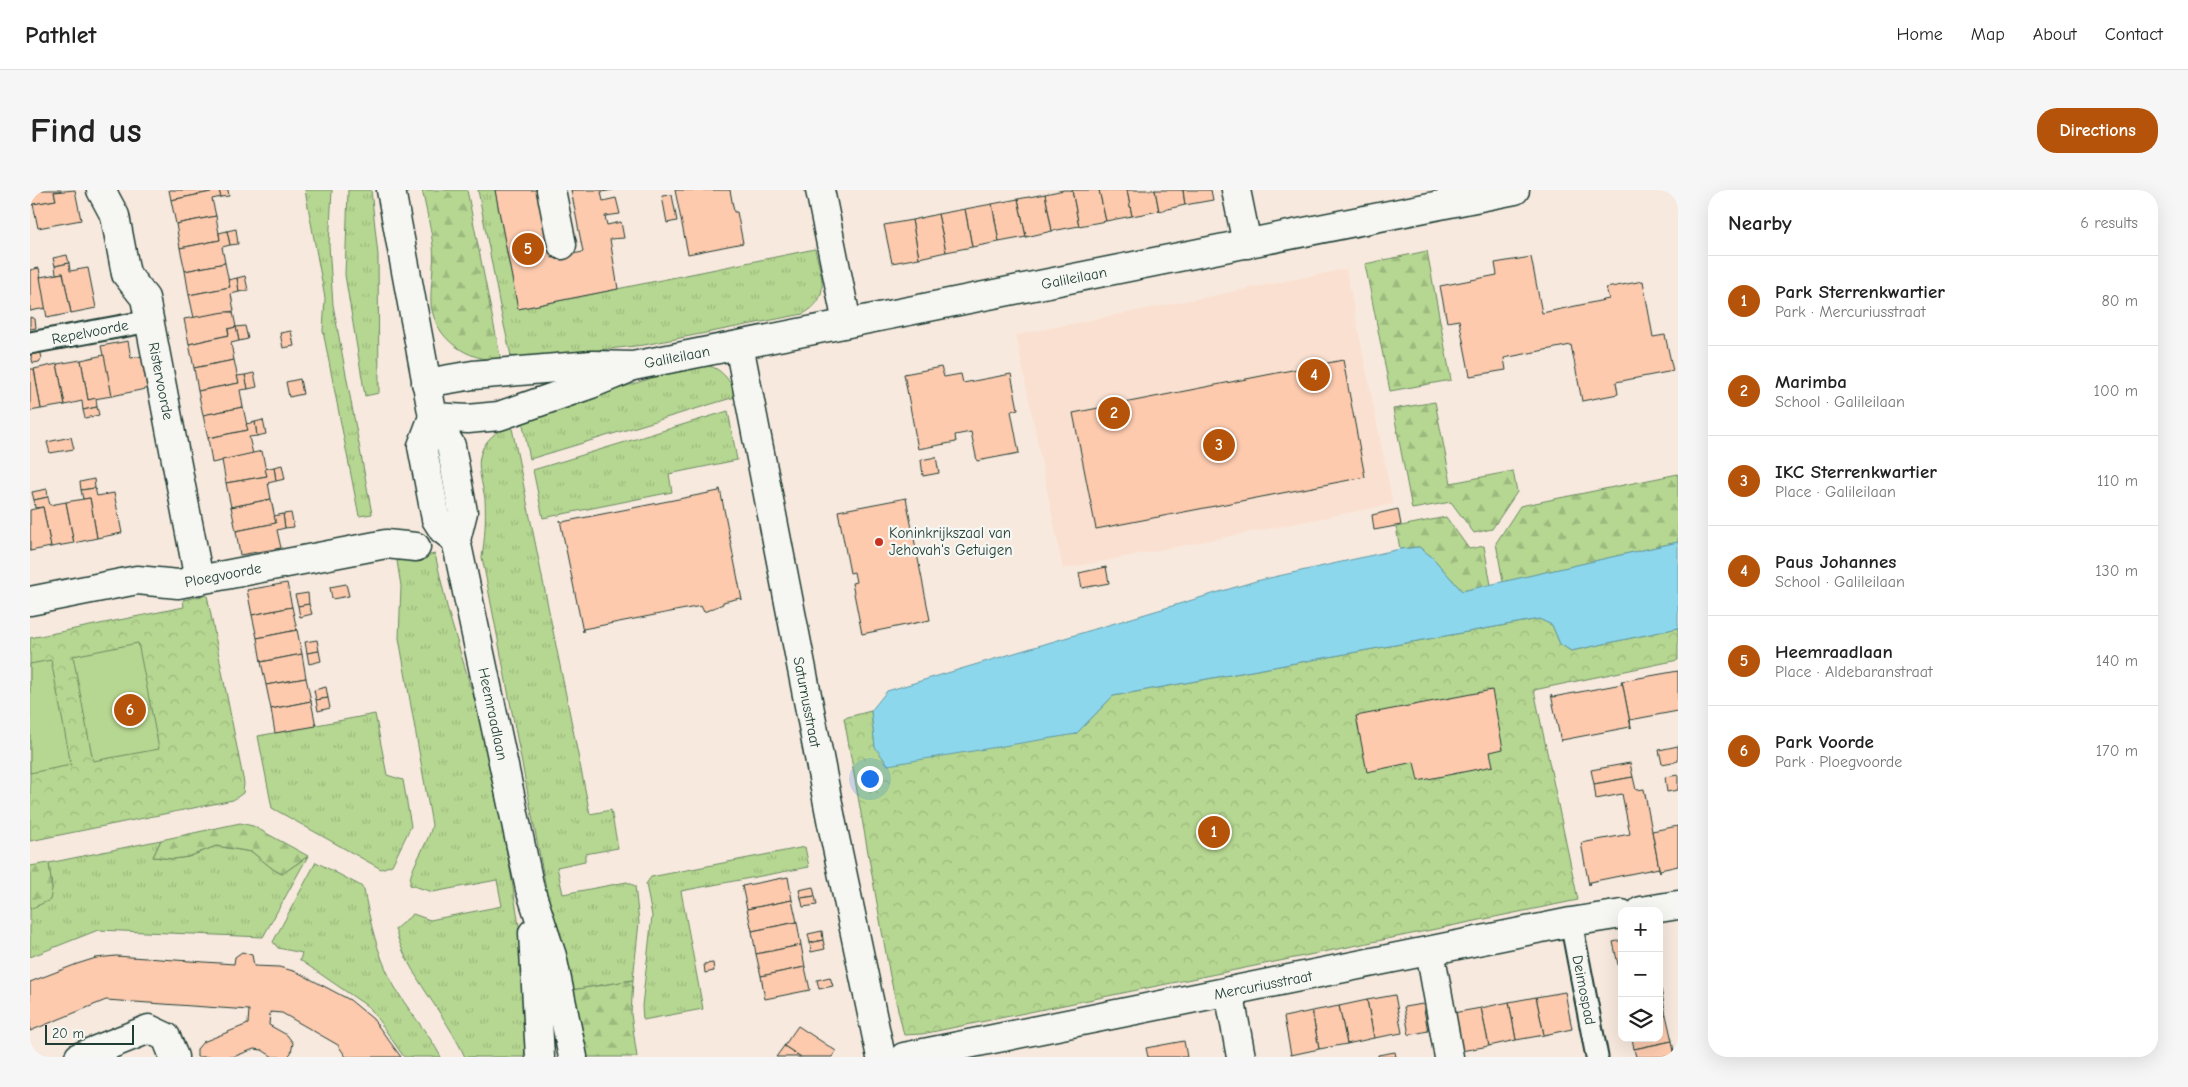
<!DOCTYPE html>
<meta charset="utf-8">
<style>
:root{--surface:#fff;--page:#f6f6f6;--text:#222;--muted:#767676;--line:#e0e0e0;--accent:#b45309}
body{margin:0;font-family:"Comic Neue",sans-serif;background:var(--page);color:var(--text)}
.controls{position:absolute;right:15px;bottom:15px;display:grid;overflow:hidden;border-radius:10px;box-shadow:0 5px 20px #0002}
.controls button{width:45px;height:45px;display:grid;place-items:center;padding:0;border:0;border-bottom:1px solid var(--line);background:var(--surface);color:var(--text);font:25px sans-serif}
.scale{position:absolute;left:15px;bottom:12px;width:89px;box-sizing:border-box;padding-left:5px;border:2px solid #1f3d34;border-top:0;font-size:14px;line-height:18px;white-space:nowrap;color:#1f3d34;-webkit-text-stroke:4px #f6f6f2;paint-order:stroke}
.you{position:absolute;left:839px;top:588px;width:18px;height:18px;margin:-12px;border:4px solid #fff;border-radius:50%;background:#1a73e8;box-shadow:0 0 0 8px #1a73e833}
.badge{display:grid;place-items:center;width:32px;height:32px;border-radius:50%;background:var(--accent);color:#fff;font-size:16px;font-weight:700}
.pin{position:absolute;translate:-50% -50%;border:2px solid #fff;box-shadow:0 1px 5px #0006}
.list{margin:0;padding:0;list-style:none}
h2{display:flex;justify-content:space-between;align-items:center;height:65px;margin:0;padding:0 20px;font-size:21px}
h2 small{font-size:16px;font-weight:400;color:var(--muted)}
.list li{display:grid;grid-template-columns:32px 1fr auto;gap:15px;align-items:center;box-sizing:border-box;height:90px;padding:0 20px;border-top:1px solid var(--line)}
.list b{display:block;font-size:19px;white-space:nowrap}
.list p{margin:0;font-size:16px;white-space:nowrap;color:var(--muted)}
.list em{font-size:16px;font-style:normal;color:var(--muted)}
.icon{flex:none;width:28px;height:28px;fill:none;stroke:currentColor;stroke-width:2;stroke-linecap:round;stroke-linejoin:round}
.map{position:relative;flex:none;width:1648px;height:867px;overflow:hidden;border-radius:20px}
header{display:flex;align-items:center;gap:30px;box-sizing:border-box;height:70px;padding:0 25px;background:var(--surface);border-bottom:1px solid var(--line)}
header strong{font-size:24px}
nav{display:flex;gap:28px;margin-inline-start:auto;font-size:18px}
.intro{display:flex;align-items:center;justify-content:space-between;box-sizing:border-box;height:120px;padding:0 30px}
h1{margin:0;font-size:35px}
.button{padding:12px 22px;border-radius:20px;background:var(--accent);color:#fff;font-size:18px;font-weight:700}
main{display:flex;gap:30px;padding:0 30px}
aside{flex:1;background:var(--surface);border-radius:20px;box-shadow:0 5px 20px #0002}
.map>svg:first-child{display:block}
.built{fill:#fae0d0}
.grass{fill:url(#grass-tufts);stroke:#6a8a62}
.forest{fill:url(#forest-firs);stroke:#6a8a62}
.park{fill:url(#park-crowns);stroke:#6a8a62}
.garden{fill:#b6d791;stroke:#6a8a62}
.water{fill:#8dd7ed;stroke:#6199a3}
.building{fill:#fdcaae;stroke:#1f3d34}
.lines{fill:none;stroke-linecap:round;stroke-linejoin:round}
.pedestrian-casing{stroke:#1f3d34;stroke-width:25}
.minor-casing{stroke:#1f3d34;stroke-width:31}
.secondary-casing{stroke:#1f3d34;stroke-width:31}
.pedestrian{stroke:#f6f6f2;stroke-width:21}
.minor{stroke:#f6f6f2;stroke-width:28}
.secondary{stroke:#f6f6f2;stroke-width:28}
.poi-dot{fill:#c8321e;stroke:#f6f6f2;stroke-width:2}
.labels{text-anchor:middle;stroke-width:4.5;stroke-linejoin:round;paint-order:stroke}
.street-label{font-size:15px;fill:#1f3d34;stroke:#f6f6f2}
.poi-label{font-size:15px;fill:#1f3d34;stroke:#f6f6f2;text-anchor:start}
</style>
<header>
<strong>Pathlet</strong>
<nav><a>Home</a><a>Map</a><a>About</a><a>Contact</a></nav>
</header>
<div class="intro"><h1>Find us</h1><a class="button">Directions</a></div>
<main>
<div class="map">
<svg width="1648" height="867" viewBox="0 0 1648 867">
<defs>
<pattern id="grass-tufts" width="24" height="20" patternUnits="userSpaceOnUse" patternTransform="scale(1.25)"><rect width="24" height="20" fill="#b6d791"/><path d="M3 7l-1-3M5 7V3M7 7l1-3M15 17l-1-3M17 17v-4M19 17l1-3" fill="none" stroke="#9cb97e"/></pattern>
<pattern id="forest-firs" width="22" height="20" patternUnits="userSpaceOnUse" patternTransform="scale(1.25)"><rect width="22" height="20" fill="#b6d791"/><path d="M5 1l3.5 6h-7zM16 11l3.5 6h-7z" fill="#9cb97e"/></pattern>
<pattern id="park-crowns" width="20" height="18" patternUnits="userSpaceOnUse" patternTransform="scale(1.25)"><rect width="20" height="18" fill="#b6d791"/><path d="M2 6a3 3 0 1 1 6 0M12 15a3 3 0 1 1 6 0" fill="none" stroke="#9cb97e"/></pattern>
</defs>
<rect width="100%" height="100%" fill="#f8e9de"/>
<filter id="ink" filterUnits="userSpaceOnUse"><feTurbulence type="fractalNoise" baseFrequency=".02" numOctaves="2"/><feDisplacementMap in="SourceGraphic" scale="10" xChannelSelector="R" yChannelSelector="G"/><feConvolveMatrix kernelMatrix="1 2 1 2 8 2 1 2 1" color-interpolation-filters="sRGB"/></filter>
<g filter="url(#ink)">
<!-- built -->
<polygon class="built" points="1316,79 1363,314 1033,379 986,145"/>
<!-- grass -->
<g class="grass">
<polygon points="275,0 302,0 299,55 303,115 342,324 329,326 293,141 295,108"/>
<polygon points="318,0 341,0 348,65 349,203 335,206 315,85"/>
<path d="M448 0H465L488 119 785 59C791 86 802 108 773 124L614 155 482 170 471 122Z"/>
<path d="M665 174C689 174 697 186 708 206L500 269 492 230Z"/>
<polygon points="698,221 707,270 639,284 642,302 513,328 503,280"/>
<path d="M481 233 560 624 581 620 588 658 555 664V671L527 677 533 704 597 692 605 696 609 732 603 790 536 801 452 367C455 348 456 329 455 309 453 295 446 276 451 263 455 249 469 240 481 233Z"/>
<path d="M405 364 418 421 445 511 465 599 481 685 493 761 496 845 494 867H435C414 821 379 788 365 739L383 724 400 730 472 716 467 690 403 702 380 695C378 679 399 654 402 635L369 448 371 396 367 371Z"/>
<polygon points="345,524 357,585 373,590 381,636 362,675 351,679 242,618 228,546"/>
<polygon points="131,650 123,667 144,669 158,667 186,656 222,662 243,679 252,684 278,666 233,747 68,740 0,767 0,719 7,717 22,699 19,673"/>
<polygon points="775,657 779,677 651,701 673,819 613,830 612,816 622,726 616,694 621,687"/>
<path d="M286 672 331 696 334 700C340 732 347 763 362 792 376 819 397 840 411 867H374L340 818 270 770 272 763 248 758 243 752Z"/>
</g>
<!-- forest -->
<g class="forest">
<path d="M392 0H437L471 171C437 170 405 150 401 114 400 95 405 75 403 56 401 38 396 19 392 0Z"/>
<polygon points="1397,61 1421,190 1360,201 1335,74"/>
<polygon points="1405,212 1421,293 1483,281 1487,302 1462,339 1444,343 1421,312 1382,319 1363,219"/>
<polygon points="1648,284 1648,352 1473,392 1466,353 1490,316"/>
<polygon points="1416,327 1439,359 1454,356 1461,395 1432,401 1402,367 1389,357 1370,359 1366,337"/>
<polygon points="210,633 223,636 278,666 252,684 243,679 222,662 186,656 158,667 144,669 123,667 131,650"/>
<polygon points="19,673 22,699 20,710 0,719 0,676"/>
<polygon points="603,790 601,824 607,867 549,867 536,801"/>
</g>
<!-- park -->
<g class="park">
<polygon points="177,405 214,593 213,603 203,610 0,651 0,448 154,417 153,410"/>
<polygon points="1509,429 1522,435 1530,454 1541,461 1648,438 1648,470 1504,500 1548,710 892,844 874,845 860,786 814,528 841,521 845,557 1046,544 1083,506"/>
</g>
<!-- garden -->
<g class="garden">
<polygon points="108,453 129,559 63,571 43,466"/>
<polygon points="21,470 41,575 0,583 0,474"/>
</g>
<!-- water -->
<polygon class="water" points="1648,352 1648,438 1541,461 1530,454 1522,435 1509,429 1083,506 1046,544 858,575 845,557 841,521 857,501 1226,391 1370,359 1389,357 1402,367 1432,401"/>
<!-- building -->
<g class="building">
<polygon points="0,0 31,0 31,1 24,2 26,10 0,15"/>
<polygon points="45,0 51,30 8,38 3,14 26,10 24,2"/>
<polygon points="139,0 181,0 181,2 141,10"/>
<polygon points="181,0 189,0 191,7 182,9 186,26 146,34 141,10 181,2"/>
<polygon points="189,0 198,0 199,6 191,7"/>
<polygon points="465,0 509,0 522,68 553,62 541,0 583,0 571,2 573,11 586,8 590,24 575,26 577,35 591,32 594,48 580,49 588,99 488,119"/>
<polygon points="645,0 700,0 704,22 707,22 713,53 658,64"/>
<polygon points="1034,0 1042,0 1049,36 1022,41 1015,4"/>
<polygon points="1042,0 1069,0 1076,31 1049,36"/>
<polygon points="1069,0 1097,0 1102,26 1076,31"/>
<polygon points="1097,0 1125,0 1129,21 1102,26"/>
<polygon points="1125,0 1153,0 1155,15 1129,21"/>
<polygon points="1153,0 1181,0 1183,10 1155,15"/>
<polygon points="1015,4 1022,41 996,47 988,9"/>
<polygon points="642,5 647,31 637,33 632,6"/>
<polygon points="988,9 996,47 969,52 962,14"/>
<polygon points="962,14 969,52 942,57 935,19"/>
<polygon points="935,19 942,57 916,62 908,24"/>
<polygon points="908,24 916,62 889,68 882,30"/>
<polygon points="186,26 190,50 150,58 146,34"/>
<polygon points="882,30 889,68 862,73 854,35"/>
<polygon points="206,39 208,54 200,55 197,41"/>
<polygon points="197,41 200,55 192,57 195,73 155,81 150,58 190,50 189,43"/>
<polygon points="37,65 39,73 25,76 23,68"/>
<polygon points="1501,67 1512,123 1579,109 1576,98 1613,91 1623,147 1635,145 1643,181 1586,192 1588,204 1552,211 1541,155 1474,168 1476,180 1440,186 1429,130 1417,132 1410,96 1467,85 1465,73"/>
<polygon points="39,73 40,81 58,78 66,118 41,123 33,83 26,84 25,76"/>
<polygon points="195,73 200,97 159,105 155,81"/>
<polygon points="9,78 16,118 0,121 0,80"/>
<polygon points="33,83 41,123 17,128 10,87"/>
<polygon points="215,86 218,100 209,102 207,88"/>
<polygon points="207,88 209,102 201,104 204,121 164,128 159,105 200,97 198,90"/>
<polygon points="195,122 203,122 206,137 198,139 199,145 159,154 154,129"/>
<polygon points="0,127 5,129 6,138 0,139"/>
<polygon points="215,136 218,149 209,151 206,137"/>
<polygon points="206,137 209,151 201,153 204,170 164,178 159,154 199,145 198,139"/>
<polygon points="261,141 264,156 253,158 250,143"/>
<polygon points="98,151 101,168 114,166 120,198 82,206 71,156"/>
<polygon points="10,160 12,168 9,172 3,173 0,162"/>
<polygon points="74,165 82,206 58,210 51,170"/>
<polygon points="51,170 58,210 66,208 67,217 53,220 52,211 35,215 27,174"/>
<polygon points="204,170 209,193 168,201 164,178"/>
<polygon points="1313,170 1335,287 1066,339 1043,223"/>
<polygon points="27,174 35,215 11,219 4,179"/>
<polygon points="911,177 914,187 931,184 933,193 981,184 988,219 981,221 989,263 947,271 941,242 925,245 926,252 888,259 874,184"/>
<polygon points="0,179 4,179 11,219 0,221"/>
<polygon points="224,183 227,197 218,199 215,185"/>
<polygon points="215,185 218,199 210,200 213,217 173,225 168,201 209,193 207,186"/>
<polygon points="270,189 273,204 259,207 256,192"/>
<polygon points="67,217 69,225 55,228 53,220"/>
<polygon points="213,217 218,240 178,248 173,225"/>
<polygon points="233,230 236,244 227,246 225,232"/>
<polygon points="225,232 227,246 219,247 223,264 182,273 178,248 218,240 216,234"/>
<polygon points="41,247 44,259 20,263 17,252"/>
<polygon points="232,261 237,286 196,293 192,270"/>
<polygon points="906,267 909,283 893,286 891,270"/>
<polygon points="252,275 255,289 246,291 244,277"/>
<polygon points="244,277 246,291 238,293 241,309 201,317 196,293 237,286 235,279"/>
<polygon points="64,289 65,298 51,300 50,292"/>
<polygon points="65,298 67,306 84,303 92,343 67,348 60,308 53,309 51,300"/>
<polygon points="17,299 18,307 4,310 2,302"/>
<polygon points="689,299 690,299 712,410 710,408 693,412 693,414 674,422 671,416 553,439 553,442 530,330 532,332 689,301"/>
<polygon points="18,307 20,315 36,312 44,353 21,357 13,317 5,318 4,310"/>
<polygon points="60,308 67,348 44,353 36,312"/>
<polygon points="876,308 900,430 832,444 822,393 826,392 824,382 820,383 808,321"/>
<polygon points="241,309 246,333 206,341 201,317"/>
<polygon points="13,317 21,357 0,361 0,320"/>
<polygon points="1368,319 1371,335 1344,340 1342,325"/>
<polygon points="261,323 264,337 255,338 253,324"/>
<polygon points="253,324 255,338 247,340 251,358 210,365 206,341 246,333 244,326"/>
<polygon points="1076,377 1079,393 1052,398 1049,383"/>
<polygon points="257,393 262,417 222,425 217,400"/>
<polygon points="316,394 319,406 302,409 300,397"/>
<polygon points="278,403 279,414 268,416 265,405"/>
<polygon points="279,414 282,424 270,427 268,416"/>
<polygon points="262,417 267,440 227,448 222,425"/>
<polygon points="267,440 272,464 231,472 227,448"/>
<polygon points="287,450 289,461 277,463 275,452"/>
<polygon points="289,461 291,471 279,474 277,463"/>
<polygon points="272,464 276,488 236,495 231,472"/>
<polygon points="1648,481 1648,521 1600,530 1601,538 1592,491"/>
<polygon points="276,488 281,511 241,519 236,495"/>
<polygon points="1591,491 1592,491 1601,538 1600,537 1532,550 1531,552 1521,504 1523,507 1592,494"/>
<polygon points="296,497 298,508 286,510 284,500"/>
<polygon points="1462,500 1473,559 1460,562 1463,576 1388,591 1384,572 1337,582 1326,526"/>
<polygon points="298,508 300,518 288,521 286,510"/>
<polygon points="281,511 286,536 245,543 241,519"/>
<polygon points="1648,556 1648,571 1632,574 1629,560"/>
<polygon points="1600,573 1603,587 1564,594 1561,580"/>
<polygon points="1648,585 1648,600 1637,602 1635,587"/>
<polygon points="1603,587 1606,600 1614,599 1630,683 1629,678 1560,692 1559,695 1551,653 1600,644 1592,604 1566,609 1564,594"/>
<polygon points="1648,636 1648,676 1630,680 1630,683 1622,641"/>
<polygon points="758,687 762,710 717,719 712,696"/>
<polygon points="783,697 785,706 771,708 769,700"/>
<polygon points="785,706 787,715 773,717 771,708"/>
<polygon points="762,710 767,732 722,741 717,719"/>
<polygon points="767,732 771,755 726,764 722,741"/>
<polygon points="792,741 793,750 780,753 778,744"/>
<polygon points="793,750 795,759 781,762 780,753"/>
<polygon points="1592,750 1592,779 1589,779 1583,752"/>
<polygon points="771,755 775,777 731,786 726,764"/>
<polygon points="212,762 222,765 224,776 249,777 267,782 320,810 343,829 371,867 316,867 308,855 252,823 240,822 239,835 257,845 263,853 261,863 257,867 243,867 232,860 224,859 203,867 167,867 167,859 173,852 218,834 219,820 76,810 0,841 0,792 47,774 66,768 86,766 204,774 205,767"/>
<polygon points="683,773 684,781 675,783 674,774"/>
<polygon points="775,777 780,800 735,809 731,786"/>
<polygon points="800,787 803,796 789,799 787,790"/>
<polygon points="1629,799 1631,799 1636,825 1629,827"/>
<polygon points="1535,802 1542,839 1514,845 1506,807"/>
<polygon points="1365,805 1372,843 1344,848 1337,810"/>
<polygon points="1506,807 1514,845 1486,850 1479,812"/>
<polygon points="1337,810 1344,848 1317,854 1309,816"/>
<polygon points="1479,812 1486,850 1459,856 1451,818"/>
<polygon points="1393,814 1398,841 1379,845 1374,817"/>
<polygon points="1309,816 1317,854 1289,859 1282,821"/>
<polygon points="1451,818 1459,856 1431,861 1423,823"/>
<polygon points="1282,821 1289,859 1261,865 1254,827"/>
<polygon points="1636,825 1642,851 1604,859 1602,848 1629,848 1629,827"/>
<polygon points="768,836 806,861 802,867 771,867 754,856"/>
<polygon points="1154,851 1157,867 1118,867 1116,858"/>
<polygon points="1642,851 1645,867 1606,867 1604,859"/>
<polygon points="754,856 771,867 746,867"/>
<polygon points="1365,862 1366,867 1348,867 1348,865"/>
</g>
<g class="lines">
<!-- pedestrian casing -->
<g class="pedestrian-casing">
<g id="pedestrian">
<polyline points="0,153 120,131"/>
<polyline points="1541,732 1567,867"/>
</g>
</g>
<!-- minor casing -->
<g class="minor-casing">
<g id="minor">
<polyline points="71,0 85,26 96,84 115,108 169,390"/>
<polyline points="521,0 532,55"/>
<polyline points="790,0 817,133"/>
<polyline points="1206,0 1217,54"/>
<polyline points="709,155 802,634 851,867"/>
<polyline points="396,193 443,185 562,175 603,176 1485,0"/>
<polyline points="403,227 438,229 469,226 561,194 595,180"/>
<polyline points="0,411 107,390 148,394 169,390 356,354 386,357"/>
<polyline points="1611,721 1648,715"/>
<polyline points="1400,761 1419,867"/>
<polyline points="1199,801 1211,867"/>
<polyline points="49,867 119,839 136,847 144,867"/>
<polyline points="874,867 1541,732 1592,724"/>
</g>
</g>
<!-- secondary casing -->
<g class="secondary-casing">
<g id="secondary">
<polyline points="361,0 403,227 421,256 433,322 426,350 500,699 522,766 543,867"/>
<polyline points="403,227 392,256 406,329 413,340 426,350"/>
<polyline points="503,743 510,867"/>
</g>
</g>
<!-- pedestrian -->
<use href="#pedestrian" class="pedestrian"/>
<!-- minor -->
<use href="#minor" class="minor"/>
<!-- secondary -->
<use href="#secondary" class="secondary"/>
</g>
</g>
<!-- markers -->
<circle class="poi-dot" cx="849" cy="352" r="5"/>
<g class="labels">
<!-- street labels -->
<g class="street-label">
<text transform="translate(1044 88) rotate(-11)" y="5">Galileilaan</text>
<text transform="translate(60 142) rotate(-11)" y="5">Repelvoorde</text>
<text transform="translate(647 167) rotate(-11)" y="5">Galileilaan</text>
<text transform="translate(131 191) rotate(79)" y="5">Ristervoorde</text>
<text transform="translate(193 385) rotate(-11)" y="5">Ploegvoorde</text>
<text transform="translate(777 512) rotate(79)" y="5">Saturnusstraat</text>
<text transform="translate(463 524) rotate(78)" y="5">Heemraadlaan</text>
<text transform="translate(1233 795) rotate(-11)" y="5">Mercuriusstraat</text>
<text transform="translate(1554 800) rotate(79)" y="5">Deimospad</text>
</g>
<!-- poi labels -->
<g class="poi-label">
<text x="859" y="348">Koninkrijkszaal van<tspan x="859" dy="17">Jehovah's Getuigen</tspan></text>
</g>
</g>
</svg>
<div class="controls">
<button>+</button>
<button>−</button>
<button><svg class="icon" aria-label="layers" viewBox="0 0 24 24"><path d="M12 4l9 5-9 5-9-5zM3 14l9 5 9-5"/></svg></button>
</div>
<div class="scale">20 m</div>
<div class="you"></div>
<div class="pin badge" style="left:1184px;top:642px">1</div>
<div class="pin badge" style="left:1084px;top:223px">2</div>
<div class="pin badge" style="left:1189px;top:255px">3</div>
<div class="pin badge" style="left:1284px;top:185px">4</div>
<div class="pin badge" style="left:498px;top:59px">5</div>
<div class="pin badge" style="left:100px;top:520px">6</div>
</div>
<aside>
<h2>Nearby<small>6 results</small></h2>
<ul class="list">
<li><span class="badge">1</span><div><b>Park Sterrenkwartier</b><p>Park · Mercuriusstraat</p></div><em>80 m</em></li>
<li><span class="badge">2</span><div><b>Marimba</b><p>School · Galileilaan</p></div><em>100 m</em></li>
<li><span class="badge">3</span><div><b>IKC Sterrenkwartier</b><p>Place · Galileilaan</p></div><em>110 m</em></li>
<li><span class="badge">4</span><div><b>Paus Johannes</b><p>School · Galileilaan</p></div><em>130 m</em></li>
<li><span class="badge">5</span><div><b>Heemraadlaan</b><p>Place · Aldebaranstraat</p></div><em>140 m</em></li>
<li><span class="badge">6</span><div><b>Park Voorde</b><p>Park · Ploegvoorde</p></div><em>170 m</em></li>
</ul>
</aside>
</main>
